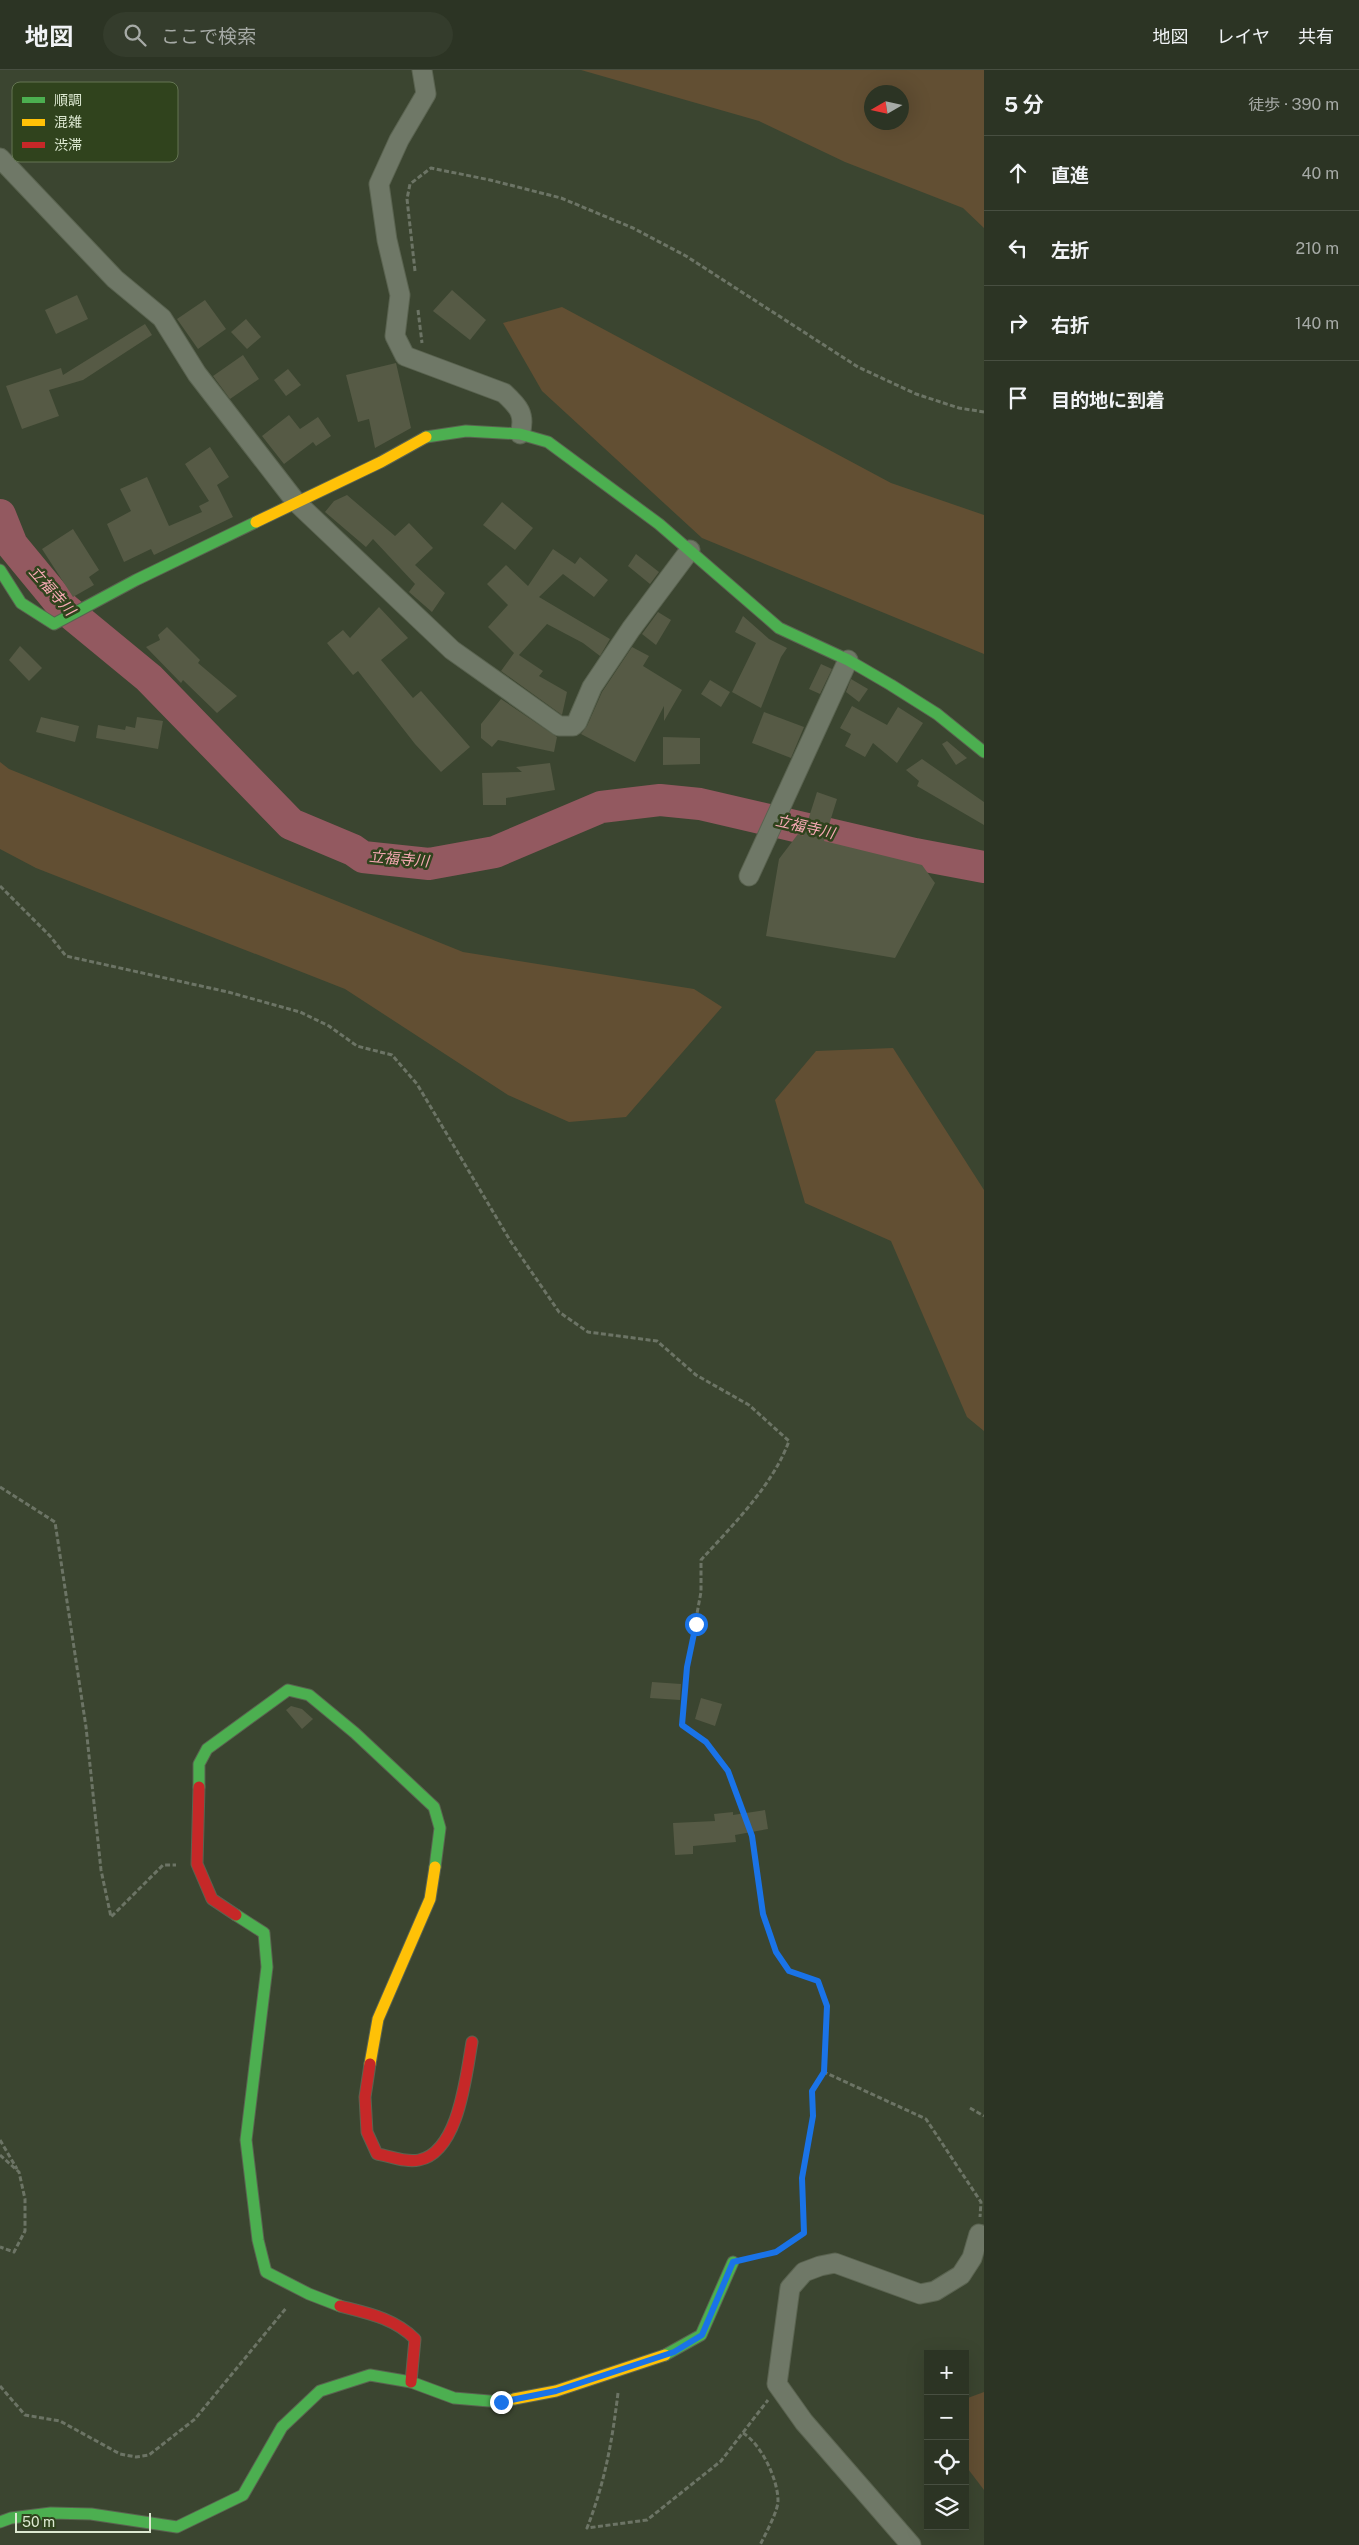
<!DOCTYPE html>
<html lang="ja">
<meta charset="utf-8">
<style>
:root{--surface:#2c3424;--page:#343c2c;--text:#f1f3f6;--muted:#a6aaa6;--line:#484f41}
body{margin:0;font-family:"Public Sans","Noto Sans JP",sans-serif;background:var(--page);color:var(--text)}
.controls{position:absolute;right:15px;bottom:15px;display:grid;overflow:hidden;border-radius:0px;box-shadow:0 5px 20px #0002}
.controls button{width:45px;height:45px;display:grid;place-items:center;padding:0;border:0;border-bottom:1px solid var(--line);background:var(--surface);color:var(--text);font:25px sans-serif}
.compass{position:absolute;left:864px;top:15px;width:45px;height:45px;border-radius:50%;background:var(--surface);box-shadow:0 5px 20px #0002;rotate:261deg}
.scale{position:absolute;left:15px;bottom:12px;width:136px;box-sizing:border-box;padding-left:5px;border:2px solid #dde9d2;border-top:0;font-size:14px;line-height:18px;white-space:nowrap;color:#dde9d2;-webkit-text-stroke:4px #30431d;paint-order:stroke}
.stop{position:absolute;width:15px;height:15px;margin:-11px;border:4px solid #1a73e8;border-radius:50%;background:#fff}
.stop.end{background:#1a73e8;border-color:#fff;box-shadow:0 1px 5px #0008}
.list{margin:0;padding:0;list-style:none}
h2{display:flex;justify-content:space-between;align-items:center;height:65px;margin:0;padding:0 20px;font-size:21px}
h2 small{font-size:16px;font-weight:400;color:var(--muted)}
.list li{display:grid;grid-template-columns:32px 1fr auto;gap:15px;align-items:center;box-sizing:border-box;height:75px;padding:0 20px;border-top:1px solid var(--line)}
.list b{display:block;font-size:19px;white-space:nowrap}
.list em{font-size:16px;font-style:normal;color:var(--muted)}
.icon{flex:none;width:28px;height:28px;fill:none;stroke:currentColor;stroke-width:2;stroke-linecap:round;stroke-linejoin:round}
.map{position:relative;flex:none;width:984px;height:2475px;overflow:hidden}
header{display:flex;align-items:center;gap:30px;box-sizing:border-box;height:70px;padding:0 25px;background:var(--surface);border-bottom:1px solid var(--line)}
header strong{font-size:24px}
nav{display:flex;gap:28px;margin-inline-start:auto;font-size:18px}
.search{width:350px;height:45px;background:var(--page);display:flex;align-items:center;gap:12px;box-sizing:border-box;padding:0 18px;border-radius:28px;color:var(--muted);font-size:19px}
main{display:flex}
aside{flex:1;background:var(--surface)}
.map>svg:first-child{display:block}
.green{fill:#624f33;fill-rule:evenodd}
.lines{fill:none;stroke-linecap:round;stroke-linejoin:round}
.river{stroke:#935960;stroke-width:32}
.building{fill:#565a45}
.street-casing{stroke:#5a6350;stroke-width:21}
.fast-casing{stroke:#5a6350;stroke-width:13}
.slow-casing{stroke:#5a6350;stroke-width:13}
.jam-casing{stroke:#5a6350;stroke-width:13}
.path{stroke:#6c7465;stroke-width:3;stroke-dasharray:5 2.5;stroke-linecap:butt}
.street{stroke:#6f7867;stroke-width:19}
.fast{stroke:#4caf50;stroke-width:11}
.slow{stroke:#ffc107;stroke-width:11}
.jam{stroke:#c62828;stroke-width:11}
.route{stroke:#1a73e8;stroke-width:6}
.labels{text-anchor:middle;stroke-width:5;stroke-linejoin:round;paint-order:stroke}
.water-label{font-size:15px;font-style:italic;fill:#f9aab5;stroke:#30431d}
.key{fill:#30431d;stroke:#647553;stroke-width:1}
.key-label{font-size:14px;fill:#dde9d2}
</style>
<header>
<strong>地図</strong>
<div class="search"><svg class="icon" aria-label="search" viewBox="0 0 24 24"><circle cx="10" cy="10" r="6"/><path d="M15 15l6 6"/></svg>ここで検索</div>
<nav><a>地図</a><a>レイヤ</a><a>共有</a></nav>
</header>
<main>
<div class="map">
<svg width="984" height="2475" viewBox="0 0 984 2475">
<rect width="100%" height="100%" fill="#3b4530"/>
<!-- green -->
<g class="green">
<path d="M581 0H984V158L963 138 845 92 759 51ZM902 22V52H872V22Z"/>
<polygon points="562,237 891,413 984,445 984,584 702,468 542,321 503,253"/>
<polygon points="0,692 9,699 463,882 694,919 722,937 626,1047 569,1052 508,1025 345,919 36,798 0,779"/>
<polygon points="893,978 984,1120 984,1361 967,1347 891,1171 805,1133 775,1030 816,981"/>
<polygon points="984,2322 984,2420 965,2395 965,2329"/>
</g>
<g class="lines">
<!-- river -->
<polyline class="river" points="0,445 12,475 64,538 149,608 291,754 353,780 363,787 429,794 495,782 601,737 660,730 700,734 915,784 984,797"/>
</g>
<!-- building -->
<g class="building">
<polygon points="452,220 486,250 470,270 433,241"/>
<polygon points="77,225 88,249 56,264 45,240"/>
<polygon points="205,230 226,259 198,279 177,249"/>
<polygon points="246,249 261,267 247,279 231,262"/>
<polygon points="145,254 152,265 83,310 49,320 59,346 22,359 6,316 61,298 63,305"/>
<polygon points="243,285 259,309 230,329 213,306"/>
<polygon points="396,293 411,358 375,378 369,349 358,352 346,305"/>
<polygon points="288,299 301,315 286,326 274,310"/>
<polygon points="289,345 300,359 318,347 331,366 316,376 313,372 284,394 262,366"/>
<polygon points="210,377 229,407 217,415 233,447 154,485 151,479 124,492 107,454 131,441 120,419 147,407 169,456 202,442 199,436 209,431 185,394"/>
<polygon points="347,425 395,466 409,453 433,478 415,495 445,523 432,542 409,522 415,514 373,469 366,477 325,442 334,431"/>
<polygon points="502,432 533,458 515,480 483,455"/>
<polygon points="73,459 99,500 89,507 94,515 73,527 42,479"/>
<polygon points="553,479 575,494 580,487 608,510 594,527 563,504 539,527 610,569 600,586 583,573 547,554 519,585 543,601 539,606 567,622 562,645 501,601 514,583 488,557 508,535 487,514 506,495 528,516"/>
<polygon points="636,484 659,502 650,514 628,496"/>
<polygon points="379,537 408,568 381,590 413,628 421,621 470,677 441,702 415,674 358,601 353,605 327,573 343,560 350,568"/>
<polygon points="658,542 671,550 656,575 642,564"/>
<polygon points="743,546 769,569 787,578 781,587 761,638 732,622 756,573 735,562"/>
<polygon points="167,557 200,590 198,593 237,626 217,643 183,610 181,613 146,577 160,570 158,565"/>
<polygon points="20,576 42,598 29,611 9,590"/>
<polygon points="632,577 649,586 643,596 682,620 664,651 664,636 635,692 581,664 587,656 602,622"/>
<polygon points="821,594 832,599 820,624 809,619"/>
<polygon points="851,609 868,619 859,632 846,622"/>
<polygon points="710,610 730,622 721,637 701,624"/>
<polygon points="501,629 557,667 554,682 498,670 492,677 481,668 481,654"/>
<polygon points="852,636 887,655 898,637 923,653 897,693 873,673 865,687 845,676 851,664 840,658"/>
<polygon points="764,642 804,657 791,688 752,673"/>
<polygon points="41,647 79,656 75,672 36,662"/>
<polygon points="137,647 163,651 158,679 96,668 98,655 125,660 126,656 135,658"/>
<polygon points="663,667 700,668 700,694 663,695"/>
<polygon points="947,671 967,688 956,695 942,674"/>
<polygon points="922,689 984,732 984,755 917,716 919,711 906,700"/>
<polygon points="550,693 555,720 506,728 506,735 483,735 482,703 522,702 516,697"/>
<polygon points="817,722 837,729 824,771 922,795 935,813 895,888 766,866 779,789 798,764 803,766"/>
<polygon points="652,1612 681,1614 680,1630 650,1628"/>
<polygon points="701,1628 722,1634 715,1656 695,1649"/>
<polygon points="291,1636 302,1639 313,1649 302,1659 286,1640"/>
<polygon points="765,1740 768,1759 735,1765 736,1772 693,1776 693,1784 675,1785 673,1753 715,1751 714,1744 733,1742 733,1745"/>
</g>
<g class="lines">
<!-- street casing -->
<g class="street-casing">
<g id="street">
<path d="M422 0 426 24 399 70 379 114 387 170 400 225 395 266 405 286 504 323C518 336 526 344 520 364"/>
<polyline points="0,88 115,209 162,248 197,304 296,432 452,580 559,656 573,656 577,652 592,617 631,559 690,480"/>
<polyline points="749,806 848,590"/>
<polyline points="911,2475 804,2352 777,2314 790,2218 804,2202 820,2196 835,2193 920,2224 935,2221 961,2205 972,2188 979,2164"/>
</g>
</g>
<!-- fast casing -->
<g class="fast-casing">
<g id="fast">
<polyline points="426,367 466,361 520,364 548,372 659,454 779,558 848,590 891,615 937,644 984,682"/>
<polyline points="0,500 21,533 54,554 136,510 256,452"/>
<polyline points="199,1717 199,1694 207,1679 288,1620 309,1625 355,1663 434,1737 440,1758 435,1797"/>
<polyline points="236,1845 264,1863 267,1897 246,2070 258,2170 266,2202 309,2224 340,2236"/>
<polyline points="665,2285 701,2265 733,2192"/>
<polyline points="0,2452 11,2448 51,2443 91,2444 177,2457 243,2425 282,2357 320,2321 370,2305 411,2312 454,2328 501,2332 514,2329"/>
</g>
</g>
<!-- slow casing -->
<g class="slow-casing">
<g id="slow">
<polyline points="256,452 381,392 426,367"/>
<polyline points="370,1994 378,1949 430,1829 435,1797"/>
<polyline points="514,2329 556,2321 665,2285"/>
</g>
</g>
<!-- jam casing -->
<g class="jam-casing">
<g id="jam">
<polyline points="199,1717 197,1794 212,1829 236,1845"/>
<path d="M370 1994 365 2027 367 2062 377 2084C390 2086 406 2093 419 2090 459 2082 466 2005 472 1972"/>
<path d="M340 2236C367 2243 394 2248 415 2269L411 2312"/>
</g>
</g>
<!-- path -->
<g class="path">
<polyline points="415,201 407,129 410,114 431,98 490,110 561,128 633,158 686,186 858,297 916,324 959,338 984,342"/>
<polyline points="418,240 422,273"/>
<path d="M0 816 50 866 66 886 228 922 300 942 329 956 357 976 392 985 417 1014 511 1172 559 1242 588 1262 657 1271 696 1305 749 1335 789 1371C773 1415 732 1456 701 1490V1522L687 1597 682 1655 706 1672 728 1701 752 1766 763 1844 776 1882 789 1901 818 1911 827 1936 824 2002 926 2049 981 2132 980 2147"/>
<polyline points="0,1417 55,1452 86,1657 101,1800 111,1847 163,1795 176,1795"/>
<polyline points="970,2038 984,2046"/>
<polyline points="0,2070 17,2099"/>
<polyline points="0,2085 19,2102 25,2129 25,2161 14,2182 0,2177"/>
<polyline points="753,2187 776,2182 804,2163 802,2108 813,2046 812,2021 824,2002"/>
<polyline points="0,2316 25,2345 60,2351 120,2384 136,2387 149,2385 195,2349 287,2237"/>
<path d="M618 2323C612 2372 605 2412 587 2458L647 2450 721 2391 768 2330"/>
<path d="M743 2363C761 2374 778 2409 778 2431 778 2441 765 2465 760 2475"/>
</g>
<!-- street -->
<use href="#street" class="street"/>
<!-- fast -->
<use href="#fast" class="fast"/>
<!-- slow -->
<use href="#slow" class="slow"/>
<!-- jam -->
<use href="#jam" class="jam"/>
</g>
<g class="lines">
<!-- route -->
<polyline class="route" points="501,2332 556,2321 674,2282 702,2265 733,2192 776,2182 804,2163 802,2108 813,2046 812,2021 824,2002 827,1936 818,1911 789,1901 776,1882 763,1844 752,1766 728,1701 706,1672 682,1655 687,1597 696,1554"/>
</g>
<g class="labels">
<!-- water labels -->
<g class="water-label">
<text transform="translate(52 521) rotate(48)" y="5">立福寺川</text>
<text transform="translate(805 757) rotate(13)" y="5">立福寺川</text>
<text transform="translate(399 789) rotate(5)" y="5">立福寺川</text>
</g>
</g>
<!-- legend -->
<rect x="12" y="12" width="166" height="80" rx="8" class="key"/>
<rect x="22" y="27" width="23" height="6" fill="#4caf50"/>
<rect x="22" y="49" width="23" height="7" fill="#ffc107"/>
<rect x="22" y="72" width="23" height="6" fill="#c62828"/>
<g class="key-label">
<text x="54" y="35">順調</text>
<text x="54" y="57">混雑</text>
<text x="54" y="80">渋滞</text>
</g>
</svg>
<div class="controls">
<button>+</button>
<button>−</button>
<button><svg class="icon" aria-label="locate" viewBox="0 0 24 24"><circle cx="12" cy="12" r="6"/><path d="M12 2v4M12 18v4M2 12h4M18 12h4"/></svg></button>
<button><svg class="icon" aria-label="layers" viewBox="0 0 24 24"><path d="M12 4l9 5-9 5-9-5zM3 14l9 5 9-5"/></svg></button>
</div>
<svg class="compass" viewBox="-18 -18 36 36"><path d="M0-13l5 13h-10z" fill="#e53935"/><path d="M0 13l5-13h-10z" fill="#a6aaa6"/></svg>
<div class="scale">50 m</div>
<div class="stop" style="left:696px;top:1554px"></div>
<div class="stop end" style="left:501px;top:2332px"></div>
</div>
<aside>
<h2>5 分<small>徒歩 · 390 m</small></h2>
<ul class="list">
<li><svg class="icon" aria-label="ahead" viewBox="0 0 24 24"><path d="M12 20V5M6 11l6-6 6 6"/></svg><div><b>直進</b></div><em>40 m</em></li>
<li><svg class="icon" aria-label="left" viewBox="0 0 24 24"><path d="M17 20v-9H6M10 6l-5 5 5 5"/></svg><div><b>左折</b></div><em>210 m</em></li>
<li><svg class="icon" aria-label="right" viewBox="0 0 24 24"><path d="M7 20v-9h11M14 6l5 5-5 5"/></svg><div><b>右折</b></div><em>140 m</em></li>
<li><svg class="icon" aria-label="arrive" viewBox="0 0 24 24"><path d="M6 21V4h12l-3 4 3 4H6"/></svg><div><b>目的地に到着</b></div></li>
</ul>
</aside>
</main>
